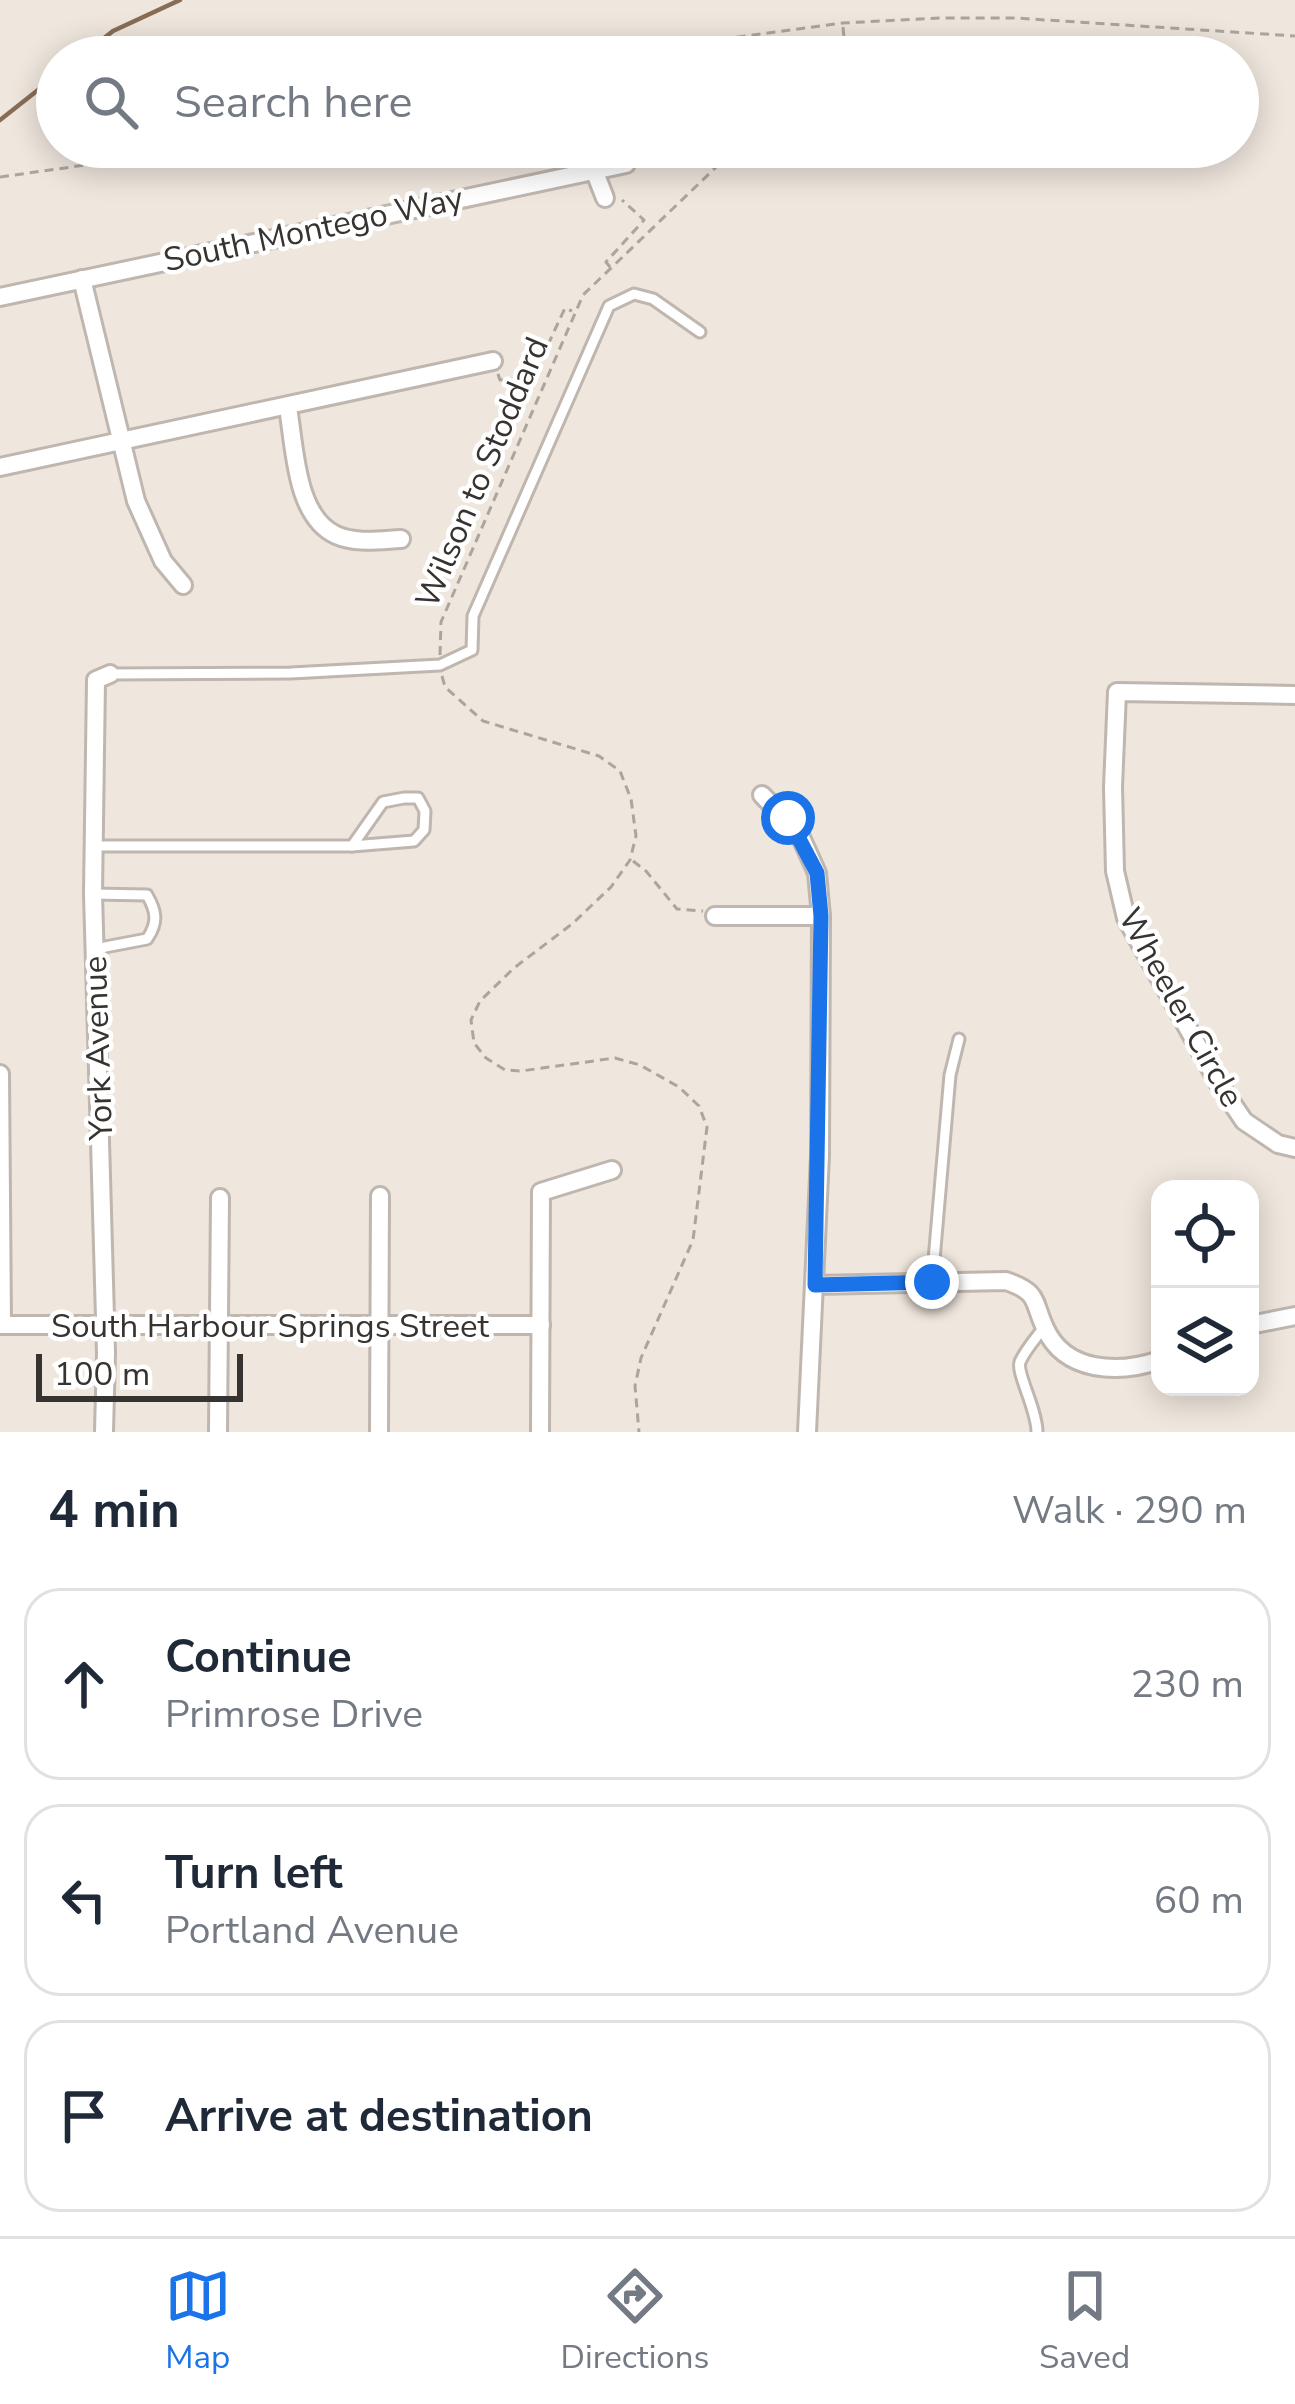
<!DOCTYPE html>
<meta charset="utf-8">
<style>
:root{--surface:#fff;--page:#f2f2f3;--text:#1f2937;--muted:#747a83;--line:#e0e1e3;--accent:#1a73e8}
body{margin:0;font-family:"Nunito Sans",sans-serif;background:var(--page);color:var(--text)}
.controls{position:absolute;right:36px;bottom:36px;display:grid;overflow:hidden;border-radius:24px;box-shadow:0 6px 30px #0003}
.controls button{width:108px;height:108px;display:grid;place-items:center;padding:0;border:0;border-bottom:3px solid var(--line);background:var(--surface);color:var(--text);font:60px sans-serif}
.scale{position:absolute;left:36px;bottom:30px;width:207px;box-sizing:border-box;padding-left:12px;border:6px solid #363330;border-top:0;font-size:33px;line-height:42px;white-space:nowrap;color:#363330;-webkit-text-stroke:9px #fff;paint-order:stroke}
.stop{position:absolute;width:36px;height:36px;margin:-27px;border:9px solid #1a73e8;border-radius:50%;background:#fff}
.stop.end{background:#1a73e8;border-color:#fff;box-shadow:0 3px 12px #0008}
.list{margin:0;padding:0;list-style:none}
h2{display:flex;justify-content:space-between;align-items:center;height:156px;margin:0;padding:0 48px;font-size:51px}
h2 small{font-size:39px;font-weight:400;color:var(--muted)}
.list li{display:grid;grid-template-columns:78px 1fr auto;gap:36px;align-items:center;box-sizing:border-box;height:192px;margin:0 24px 24px;padding:0 24px;border:3px solid var(--line);border-radius:36px}
.list b{display:block;font-size:45px;white-space:nowrap}
.list p{margin:0;font-size:39px;white-space:nowrap;color:var(--muted)}
.list em{font-size:39px;font-style:normal;color:var(--muted)}
.icon{flex:none;width:66px;height:66px;fill:none;stroke:currentColor;stroke-width:2;stroke-linecap:round;stroke-linejoin:round}
.map{position:relative;flex:none;width:1295px;height:1432px;overflow:hidden}
.search{position:absolute;background:var(--surface);box-shadow:0 6px 30px #0003;left:36px;right:36px;top:36px;height:132px;display:flex;align-items:center;gap:30px;box-sizing:border-box;padding:0 42px;border-radius:66px;color:var(--muted);font-size:45px}
.sheet{height:804px;background:var(--surface)}
nav{display:flex;justify-content:space-around;align-items:center;box-sizing:border-box;height:168px;border-top:3px solid var(--line);background:var(--surface);font-size:33px;color:var(--muted)}
nav a{display:grid;justify-items:center;gap:6px}
nav .on{color:var(--accent)}
.map>svg:first-child{display:block}
.lines{fill:none;stroke-linecap:round;stroke-linejoin:round}
.stream{stroke:#886d54;stroke-width:4.5}
.service-casing{stroke:#bfb6af;stroke-width:15}
.minor-casing{stroke:#bfb6af;stroke-width:22}
.path{stroke:#aca59e;stroke-width:3;stroke-dasharray:9 6;stroke-linecap:butt}
.service{stroke:#fff;stroke-width:9}
.minor{stroke:#fff;stroke-width:16}
.route{stroke:#1a73e8;stroke-width:15}
.labels{text-anchor:middle;stroke-width:9;stroke-linejoin:round;paint-order:stroke}
.street-label{font-size:33px;fill:#363330;stroke:#fff}
</style>
<div class="map">
<svg width="1295" height="1432" viewBox="0 0 1295 1432">
<rect width="100%" height="100%" fill="#efe6dd"/>
<g class="lines">
<!-- stream -->
<g class="stream">
<polyline points="80,57 113,31 180,0"/>
<polyline points="0,120 57,75"/>
</g>
<!-- service casing -->
<g class="service-casing">
<g id="service">
<polyline points="110,674 291,673 440,665 472,650 473,616 609,306 634,294 653,299 700,332"/>
<polygon points="404,798 418,798 425,811 424,830 414,841 352,846 383,802"/>
<polyline points="94,846 352,846"/>
<path d="M93 894 147 895C157 912 158 923 147 939L105 947 94 953"/>
<polyline points="932,1283 950,1075 959,1039"/>
<path d="M1037 1432C1037 1409 1016 1373 1020 1362 1025 1350 1037 1337 1044 1327"/>
</g>
</g>
<!-- minor casing -->
<g class="minor-casing">
<g id="minor">
<polyline points="594,170 605,198"/>
<polyline points="82,279 136,501 163,561 183,585"/>
<polyline points="0,297 626,164"/>
<path d="M288 408C295 447 295 516 336 535 356 544 380 540 401 539"/>
<polyline points="0,467 493,361"/>
<polyline points="1295,695 1117,692 1113,787 1115,871 1126,918 1219,1084 1244,1121 1278,1144 1295,1148"/>
<polyline points="762,795 799,833 817,873 821,916 820,1155 807,1432"/>
<polyline points="715,916 821,916"/>
<polyline points="0,1074 2,1325"/>
<path d="M815 1285 1006 1281C1040 1293 1032 1300 1045 1328 1065 1373 1119 1374 1160 1360"/>
<polyline points="0,1325 541,1325"/>
<polyline points="1250,1325 1295,1316"/>
<polyline points="104,1432 106,1353 93,894 96,680 110,674"/>
<polyline points="218,1432 220,1198"/>
<polyline points="379,1432 380,1196"/>
<polyline points="540,1432 541,1192 612,1170"/>
</g>
</g>
<!-- path -->
<g class="path">
<polyline points="843,27 844,38 857,57"/>
<polyline points="588,57 843,23 940,18 1015,18 1295,36"/>
<polyline points="0,177 214,147"/>
<polyline points="610,267 606,262 644,220 622,200"/>
<polyline points="498,374 500,380 533,377 565,308 572,311"/>
<polyline points="440,655 441,622 583,295 737,147"/>
<polyline points="442,676 445,687 483,721 599,756 620,771 631,799 636,836 630,860 611,887 572,924 514,968 480,1001 471,1020 474,1043 486,1058 505,1070 521,1071 615,1058 640,1065 679,1087 699,1106 707,1127 693,1240 641,1358 635,1386 639,1432"/>
<polyline points="633,861 646,871 677,909 703,911"/>
</g>
<!-- service -->
<use href="#service" class="service"/>
<!-- minor -->
<use href="#minor" class="minor"/>
</g>
<g class="lines">
<!-- route -->
<polyline class="route" points="788,818 817,873 821,916 815,1285 932,1282"/>
</g>
<g class="labels">
<!-- street labels -->
<g class="street-label">
<text transform="translate(313 228) rotate(-12)" y="12">South Montego Way</text>
<text transform="translate(481 472) rotate(-67)" y="12">Wilson to Stoddard</text>
<text transform="translate(1182 1007) rotate(61)" y="12">Wheeler Circle</text>
<text transform="translate(97 1048) rotate(-92)" y="12">York Avenue</text>
<text x="270" y="1337">South Harbour Springs Street</text>
</g>
</g>
</svg>
<div class="controls">
<button><svg class="icon" aria-label="locate" viewBox="0 0 24 24"><circle cx="12" cy="12" r="6"/><path d="M12 2v4M12 18v4M2 12h4M18 12h4"/></svg></button>
<button><svg class="icon" aria-label="layers" viewBox="0 0 24 24"><path d="M12 4l9 5-9 5-9-5zM3 14l9 5 9-5"/></svg></button>
</div>
<div class="scale">100 m</div>
<div class="stop" style="left:788px;top:818px"></div>
<div class="stop end" style="left:932px;top:1282px"></div>
<div class="search"><svg class="icon" aria-label="search" viewBox="0 0 24 24"><circle cx="10" cy="10" r="6"/><path d="M15 15l6 6"/></svg>Search here</div>
</div>
<section class="sheet">
<h2>4 min<small>Walk · 290 m</small></h2>
<ul class="list">
<li><svg class="icon" aria-label="ahead" viewBox="0 0 24 24"><path d="M12 20V5M6 11l6-6 6 6"/></svg><div><b>Continue</b><p>Primrose Drive</p></div><em>230 m</em></li>
<li><svg class="icon" aria-label="left" viewBox="0 0 24 24"><path d="M17 20v-9H6M10 6l-5 5 5 5"/></svg><div><b>Turn left</b><p>Portland Avenue</p></div><em>60 m</em></li>
<li><svg class="icon" aria-label="arrive" viewBox="0 0 24 24"><path d="M6 21V4h12l-3 4 3 4H6"/></svg><div><b>Arrive at destination</b></div></li>
</ul>
</section>
<nav>
<a class="on"><svg class="icon" aria-label="map" viewBox="0 0 24 24"><path d="M3 6l6-2 6 2 6-2v14l-6 2-6-2-6 2zM9 4v14M15 6v14"/></svg>Map</a>
<a><svg class="icon" aria-label="directions" viewBox="0 0 24 24"><path d="M12 3l9 9-9 9-9-9zM9 14v-3h6M13 9l2 2-2 2"/></svg>Directions</a>
<a><svg class="icon" aria-label="saved" viewBox="0 0 24 24"><path d="M7 4h10v16l-5-4-5 4z"/></svg>Saved</a>
</nav>
